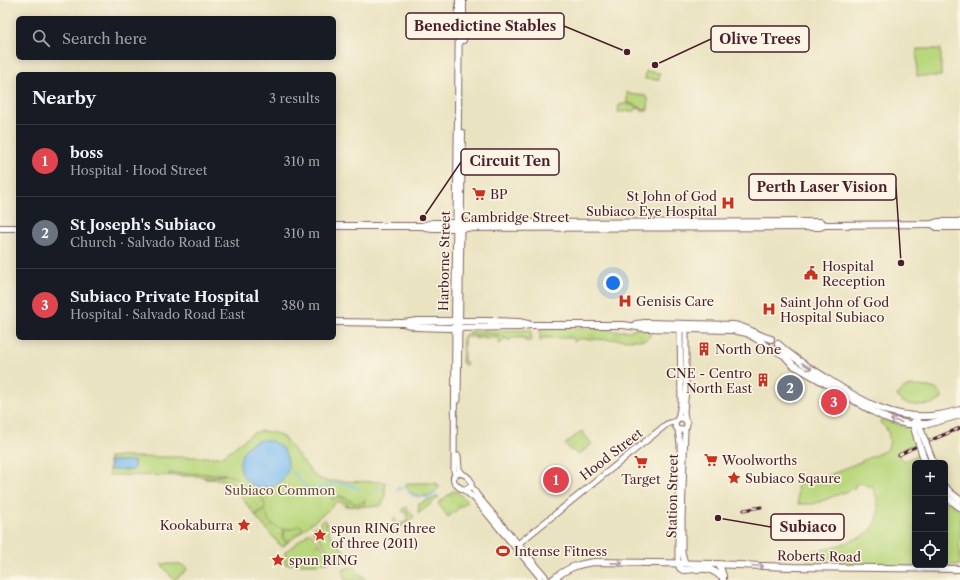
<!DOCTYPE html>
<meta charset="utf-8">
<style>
:root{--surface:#171b24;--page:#242831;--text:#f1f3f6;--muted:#9ea1a6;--line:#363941;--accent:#c8321e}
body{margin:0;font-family:"Libre Caslon Text",serif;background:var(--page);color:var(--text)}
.controls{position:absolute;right:12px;bottom:12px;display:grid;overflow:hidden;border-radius:6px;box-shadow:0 2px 10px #0003}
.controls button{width:36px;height:36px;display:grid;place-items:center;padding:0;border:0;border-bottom:1px solid var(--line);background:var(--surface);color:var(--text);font:20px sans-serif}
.you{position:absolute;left:613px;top:283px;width:14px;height:14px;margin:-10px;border:3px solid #fff;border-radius:50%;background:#1a73e8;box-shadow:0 0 0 6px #1a73e833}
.badge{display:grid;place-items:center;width:26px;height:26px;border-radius:50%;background:var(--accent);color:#fff;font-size:13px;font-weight:700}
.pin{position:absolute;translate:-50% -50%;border:2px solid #fff;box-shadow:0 1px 4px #0006}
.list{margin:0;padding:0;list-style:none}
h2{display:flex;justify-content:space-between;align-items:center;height:52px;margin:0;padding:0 16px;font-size:17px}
h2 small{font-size:13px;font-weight:400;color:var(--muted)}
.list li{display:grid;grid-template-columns:26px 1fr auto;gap:12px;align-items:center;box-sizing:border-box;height:72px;padding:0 16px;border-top:1px solid var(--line)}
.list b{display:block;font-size:15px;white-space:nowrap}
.list p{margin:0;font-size:13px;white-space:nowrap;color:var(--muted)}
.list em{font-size:13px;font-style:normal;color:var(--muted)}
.icon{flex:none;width:22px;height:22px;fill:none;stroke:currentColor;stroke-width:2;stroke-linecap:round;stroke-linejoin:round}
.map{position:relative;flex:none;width:960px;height:580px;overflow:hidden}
.search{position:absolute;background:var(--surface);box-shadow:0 2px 10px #0003;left:16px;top:16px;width:320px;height:44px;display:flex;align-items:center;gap:10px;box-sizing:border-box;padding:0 14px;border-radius:6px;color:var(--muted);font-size:15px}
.panel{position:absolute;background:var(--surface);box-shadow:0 2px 10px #0003;left:16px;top:72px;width:320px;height:268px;border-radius:6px}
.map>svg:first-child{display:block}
.grass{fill:url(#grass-tufts);stroke:#827b54}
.park{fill:#b9d77d;stroke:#827b54}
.garden{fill:url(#garden-dots);stroke:#827b54}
.water{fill:#7fbef3;stroke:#646e8f}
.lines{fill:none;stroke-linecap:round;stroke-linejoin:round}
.stream{stroke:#7fbef3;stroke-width:1.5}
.tertiary-casing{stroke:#826460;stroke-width:7}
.secondary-casing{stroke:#826460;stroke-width:8}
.primary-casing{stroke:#826460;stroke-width:8}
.tertiary{stroke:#fff;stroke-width:5}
.secondary{stroke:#fff;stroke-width:6}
.primary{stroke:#fff;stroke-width:6}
.rail-casing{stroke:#4a1f2b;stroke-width:3}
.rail{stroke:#fcf5e5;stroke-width:1.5;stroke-dasharray:4.5;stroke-linecap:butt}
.primary-bridge-casing{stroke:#826460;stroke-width:8;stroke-linecap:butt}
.primary-bridge{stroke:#fff;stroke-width:6}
.oneway{stroke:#ae9aa0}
.labels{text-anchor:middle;stroke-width:3;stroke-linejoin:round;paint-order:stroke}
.poi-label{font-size:13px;fill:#4a1f2b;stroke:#fcf5e5;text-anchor:start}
.street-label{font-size:13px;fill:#4a1f2b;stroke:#fcf5e5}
.park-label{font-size:13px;fill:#664d40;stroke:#fcf5e5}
.leader{fill:none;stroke:#4a1f2b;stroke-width:1.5}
.callout-dot{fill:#4a1f2b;stroke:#fcf5e5;stroke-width:1.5}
.callout{fill:#fcf5e5;stroke:#4a1f2b;stroke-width:1.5}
.callout-label{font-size:14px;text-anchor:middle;font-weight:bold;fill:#4a1f2b}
</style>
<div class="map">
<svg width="960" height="580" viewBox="0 0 960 580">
<defs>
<pattern id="grass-tufts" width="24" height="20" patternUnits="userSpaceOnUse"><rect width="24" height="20" fill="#b9d77d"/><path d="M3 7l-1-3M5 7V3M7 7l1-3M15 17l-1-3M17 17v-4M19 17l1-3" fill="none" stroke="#a1b86c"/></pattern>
<pattern id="garden-dots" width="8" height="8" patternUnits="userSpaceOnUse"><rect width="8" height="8" fill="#b9d77d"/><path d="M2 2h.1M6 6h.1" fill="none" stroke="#a1b86c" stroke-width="1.8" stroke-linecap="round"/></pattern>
</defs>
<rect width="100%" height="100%" fill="#fcf5e5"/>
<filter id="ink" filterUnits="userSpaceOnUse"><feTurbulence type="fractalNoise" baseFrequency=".025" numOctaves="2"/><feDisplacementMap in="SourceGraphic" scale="8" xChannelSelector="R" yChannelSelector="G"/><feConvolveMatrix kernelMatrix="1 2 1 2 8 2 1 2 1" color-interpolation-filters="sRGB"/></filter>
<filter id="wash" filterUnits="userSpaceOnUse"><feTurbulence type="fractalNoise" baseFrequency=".012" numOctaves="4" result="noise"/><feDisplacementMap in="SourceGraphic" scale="16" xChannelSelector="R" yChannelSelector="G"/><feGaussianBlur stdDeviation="0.9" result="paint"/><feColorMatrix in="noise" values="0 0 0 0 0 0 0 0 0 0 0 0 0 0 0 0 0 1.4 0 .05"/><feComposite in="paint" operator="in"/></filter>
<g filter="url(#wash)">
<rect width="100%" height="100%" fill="#eae3c1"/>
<!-- grass -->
<g class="grass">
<polygon points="646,71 660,73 659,80 645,79"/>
<path d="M627 92C633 98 647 92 648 99 649 102 648 107 648 110L627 102Z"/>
<polygon points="627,103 648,111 642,111 641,109 637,108 635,111 618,112 619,105"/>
<polygon points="553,328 607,329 610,331 631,331 632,329 650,329 650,336 645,340 578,339 574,342 574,338 542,338 541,341 540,341 540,330"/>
<polygon points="531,330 531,341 525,341 525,338 510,338 510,341 504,337 496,335 478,336 474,334 469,333 469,331"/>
<path d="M407 483H436L439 485V487C430 501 413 499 405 485Z"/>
<polygon points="453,491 458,492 467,502 448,517 438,503"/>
<path d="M438 496 439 497 418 514 419 504C425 500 432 500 438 496Z"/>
<polygon points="406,507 414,517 398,530 398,531 396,532 393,532 394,518 395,518 395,523 403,524 403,522 407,522 407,512 403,512 403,509"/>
<path d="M310 532C316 540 330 553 328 563L314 564H285V552Z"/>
</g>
<!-- park -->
<g class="park">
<rect x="917" y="49" width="24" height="27"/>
<path d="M910 386C920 387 942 384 942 399 935 406 913 407 903 402 900 401 898 398 897 395L903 389Z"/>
<path d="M881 419 909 428 911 430 916 444 899 451C898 454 900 459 904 461L918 455 919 458 921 457 923 463H915V565H945V499L960 510V565H950L944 567 811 566 803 553C813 551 823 550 834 547 839 546 843 543 848 542 854 539 861 538 866 534 883 522 880 502 872 486H866L863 482 855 485V488L814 504H798L797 482 816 481 887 450C892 442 889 427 880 423Z"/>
<path d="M260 431 272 432 280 435 284 438 313 474 322 480 328 481 385 482V499L381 506H345L342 502C337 501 334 502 333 506L282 547 256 516 228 480 205 479V476L203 477 199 476 109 475V457H219L224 455 253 433Z"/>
<polygon points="325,519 330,535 344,551 352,558 347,562 333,562 332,556 329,552 312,529"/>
<polygon points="161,564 179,564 185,566 187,570 174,580"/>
<path d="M354 566 365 579V580H345L343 574V570C347 567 350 569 354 566Z"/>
</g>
<!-- garden -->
<g class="garden">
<polygon points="469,333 476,335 475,337 464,337 464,362 467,362 466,365 464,365 462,363 463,338 465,335"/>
<path d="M476 335C481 336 485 335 490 334 496 334 501 335 506 338L499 345 500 340 498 338H478L476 340Z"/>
<polygon points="582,431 592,444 578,455 572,450 571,451 565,444"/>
<polygon points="169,473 226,474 215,476 206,476 203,477 199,476 169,475"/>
<polygon points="226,475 231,476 236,478 247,489 261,496 264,501 265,507 255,515 228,480 205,479 205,478 207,479"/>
<path d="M331 495C336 496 340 495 344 497 353 501 355 508 365 500L364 506H348C346 498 339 495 332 500Z"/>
<path d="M265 510C267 520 272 527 283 529L282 537 286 543 282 547 256 517Z"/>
<polygon points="299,525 303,528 301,530 302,531 288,542 284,537 285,529 292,529"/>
</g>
<!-- water -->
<g class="water">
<circle cx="264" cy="464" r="24"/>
<rect x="110" y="461" width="24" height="9"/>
</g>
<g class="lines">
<!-- stream -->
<g class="stream">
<polyline points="287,471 289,471"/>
<path d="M291 472C302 476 301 492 317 489"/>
<polyline points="405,485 405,488"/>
<path d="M319 488C332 484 346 480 359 490"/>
<polyline points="439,488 439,487"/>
<polyline points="375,490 380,487"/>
<polyline points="397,491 398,488 402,489"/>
<polyline points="408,492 413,496 415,496"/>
<polyline points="417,496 418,497"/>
<polyline points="420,497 423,497"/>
<polyline points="425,497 428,498 434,495 436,491"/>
</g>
</g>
</g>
<g filter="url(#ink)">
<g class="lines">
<!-- tertiary casing -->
<g class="tertiary-casing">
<g id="tertiary">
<polyline points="455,321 454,471 455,474"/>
<polyline points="458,400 459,324"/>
<circle cx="681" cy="424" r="6"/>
<polyline points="678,419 681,403 680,326"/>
<polyline points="685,420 684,411 686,390 686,327"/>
<polyline points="685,429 682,519 682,552 685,563"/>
<polyline points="678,430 680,444 680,483 678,511 678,563"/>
<polyline points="458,456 459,469 462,473"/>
<path d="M457 473C471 473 478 489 462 489 456 486 449 478 457 473Z"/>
<polyline points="471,486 477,495 545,576 547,580"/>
<polyline points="464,490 474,498 539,576 541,580"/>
<polyline points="518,544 667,424 676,421"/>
</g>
</g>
<!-- secondary casing -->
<g class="secondary-casing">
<polyline id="secondary" points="719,564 723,576 723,580"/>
</g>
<!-- primary casing -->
<g class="primary-casing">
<g id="primary">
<polyline points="463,40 463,0"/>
<polyline points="932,224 937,227 960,227"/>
<polyline points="334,226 422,226 433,223 467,223 820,222 825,225 828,225 932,224 938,222 960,222"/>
<polyline points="425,227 433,228 820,227 825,225"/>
<polyline points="0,228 18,228"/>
<polyline points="455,321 458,114 459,0"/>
<polyline points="459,321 462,133"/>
<polyline points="334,322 403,323 417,321 492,321 519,322 528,324"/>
<polyline points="403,323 416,327 448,328 519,327 529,325 623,325 645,328 732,330 747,333 757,339 767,346"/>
<path d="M636 324 645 323 734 325C747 327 758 336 771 339"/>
<path d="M778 344C782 347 785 351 790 354 801 363 814 370 826 378 861 401 895 422 939 415 946 414 953 412 960 410"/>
<polyline points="774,350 784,355 793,365 816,378 874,412 890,420 908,424 928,424 960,415"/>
<polyline points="918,421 923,436"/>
<polyline points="914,422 913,424 917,438"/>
<polyline points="931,457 933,463"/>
<polyline points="945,487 951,493 960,500"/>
<polyline points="945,496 960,507"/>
<path d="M678 563 680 568 683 570C697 570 708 565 719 575"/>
<path d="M552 580C566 569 576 564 595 562L712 564 792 567 960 569"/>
</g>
</g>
<!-- tertiary -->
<use href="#tertiary" class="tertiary"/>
<!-- secondary -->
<use href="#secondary" class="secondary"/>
<!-- primary -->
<use href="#primary" class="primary"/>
<!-- rail casing -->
<g class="rail-casing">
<g id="rail">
<polyline points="929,441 960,428"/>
<polyline points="899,455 915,447"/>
<polyline points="744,510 761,507"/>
</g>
</g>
<!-- rail -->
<use href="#rail" class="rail"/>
<!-- primary-bridge casing -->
<g class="primary-bridge-casing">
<g id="primary-bridge">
<polyline points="923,436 931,457"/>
<polyline points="917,438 924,459"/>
</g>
</g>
<!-- primary-bridge -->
<use href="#primary-bridge" class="primary-bridge"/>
</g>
<!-- one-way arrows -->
<defs><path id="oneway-shaft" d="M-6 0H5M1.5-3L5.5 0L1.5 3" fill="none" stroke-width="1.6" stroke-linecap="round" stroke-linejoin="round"/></defs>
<g class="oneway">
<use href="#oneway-shaft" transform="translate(807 366) rotate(33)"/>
<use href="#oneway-shaft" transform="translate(896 421) rotate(-165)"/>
<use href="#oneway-shaft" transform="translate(617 563) rotate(1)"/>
<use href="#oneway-shaft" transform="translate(758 566) rotate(3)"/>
</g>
</g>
<!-- icons -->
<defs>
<g id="supermarket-bare" transform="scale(1.08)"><path d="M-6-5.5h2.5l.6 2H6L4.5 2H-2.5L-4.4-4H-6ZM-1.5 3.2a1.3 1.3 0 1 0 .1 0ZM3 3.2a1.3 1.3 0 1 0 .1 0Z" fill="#c8321e" stroke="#fcf5e5" stroke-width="2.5" paint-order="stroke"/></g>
<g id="hospital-bare" transform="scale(1.08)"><path d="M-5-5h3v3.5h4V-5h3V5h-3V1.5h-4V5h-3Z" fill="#c8321e" stroke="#fcf5e5" stroke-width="2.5" paint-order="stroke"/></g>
<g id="civic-bare" transform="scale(1.08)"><path d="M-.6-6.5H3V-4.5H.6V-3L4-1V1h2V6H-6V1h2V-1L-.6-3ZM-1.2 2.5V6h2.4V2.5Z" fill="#c8321e" stroke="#fcf5e5" stroke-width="2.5" paint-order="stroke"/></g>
<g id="building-bare" transform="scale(1.08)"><path d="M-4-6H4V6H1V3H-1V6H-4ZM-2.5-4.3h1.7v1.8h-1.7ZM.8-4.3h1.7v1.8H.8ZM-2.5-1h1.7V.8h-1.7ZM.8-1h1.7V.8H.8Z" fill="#c8321e" stroke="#fcf5e5" stroke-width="2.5" paint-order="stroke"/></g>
<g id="sight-bare" transform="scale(1.08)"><path d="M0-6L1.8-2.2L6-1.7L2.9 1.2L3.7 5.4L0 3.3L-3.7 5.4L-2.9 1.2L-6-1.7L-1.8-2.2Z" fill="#c8321e" stroke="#fcf5e5" stroke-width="2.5" paint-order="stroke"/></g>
<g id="stadium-bare" transform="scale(1.08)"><path d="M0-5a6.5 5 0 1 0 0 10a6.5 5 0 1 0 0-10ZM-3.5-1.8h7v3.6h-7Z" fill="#c8321e" stroke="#fcf5e5" stroke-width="2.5" paint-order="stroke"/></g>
</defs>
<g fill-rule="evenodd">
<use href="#supermarket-bare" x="479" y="194"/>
<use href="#hospital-bare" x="728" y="203"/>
<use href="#civic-bare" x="811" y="273"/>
<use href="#hospital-bare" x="625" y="301"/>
<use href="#hospital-bare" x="769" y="309"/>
<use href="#building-bare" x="704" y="349"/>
<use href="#building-bare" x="763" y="380"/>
<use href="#supermarket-bare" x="711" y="460"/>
<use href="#supermarket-bare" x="641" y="462"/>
<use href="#sight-bare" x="734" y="478"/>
<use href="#sight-bare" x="244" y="525"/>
<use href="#sight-bare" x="320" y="535"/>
<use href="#stadium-bare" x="503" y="551"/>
<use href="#sight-bare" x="278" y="560"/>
</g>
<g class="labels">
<!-- poi labels -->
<g class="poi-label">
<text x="490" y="199">BP</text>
<text x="717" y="201" text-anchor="end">St John of God<tspan x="717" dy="15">Subiaco Eye Hospital</tspan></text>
<text x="822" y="271">Hospital<tspan x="822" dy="15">Reception</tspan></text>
<text x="636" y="306">Genisis Care</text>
<text x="780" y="307">Saint John of God<tspan x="780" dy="15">Hospital Subiaco</tspan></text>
<text x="715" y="354">North One</text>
<text x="752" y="378" text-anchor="end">CNE - Centro<tspan x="752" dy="15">North East</tspan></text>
<text x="722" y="465">Woolworths</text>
<text x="745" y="483">Subiaco Sqaure</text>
<text x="641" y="484" text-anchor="middle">Target</text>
<text x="233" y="530" text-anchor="end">Kookaburra</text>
<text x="331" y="533">spun RING three<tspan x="331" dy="15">of three (2011)</tspan></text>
<text x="514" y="556">Intense Fitness</text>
<text x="289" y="565">spun RING</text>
</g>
<!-- street labels -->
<g class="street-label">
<text x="515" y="222">Cambridge Street</text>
<text transform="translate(444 261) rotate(-89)" y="5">Harborne Street</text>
<text transform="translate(611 454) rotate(-38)" y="5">Hood Street</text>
<text transform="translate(672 496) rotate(-89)" y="5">Station Street</text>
<text transform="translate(819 556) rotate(1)" y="5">Roberts Road</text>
</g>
<!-- park labels -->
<g class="park-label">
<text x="280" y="495">Subiaco Common</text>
</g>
</g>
<!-- callouts -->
<path class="leader" d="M627 52L564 26M655 65L711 39M423 218L461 162M901 263L896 187M718 518L771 527"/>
<g class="callout-dot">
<circle cx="627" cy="52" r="4"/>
<circle cx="655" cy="65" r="4"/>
<circle cx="423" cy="218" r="4"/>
<circle cx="901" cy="263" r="4"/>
<circle cx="718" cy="518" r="4"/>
</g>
<g class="callout">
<rect x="406" y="13" width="158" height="26" rx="4"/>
<rect x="711" y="26" width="98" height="26" rx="4"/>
<rect x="461" y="149" width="98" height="26" rx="4"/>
<rect x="749" y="174" width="147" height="26" rx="4"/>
<rect x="771" y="514" width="73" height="26" rx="4"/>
</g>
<g class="callout-label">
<text x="485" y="31">Benedictine Stables</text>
<text x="760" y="44">Olive Trees</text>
<text x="510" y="166">Circuit Ten</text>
<text x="822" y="192">Perth Laser Vision</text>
<text x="808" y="532">Subiaco</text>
</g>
</svg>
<div class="controls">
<button>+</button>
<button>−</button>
<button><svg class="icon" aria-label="locate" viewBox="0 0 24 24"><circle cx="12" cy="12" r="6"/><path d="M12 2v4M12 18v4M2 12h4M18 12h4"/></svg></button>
</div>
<div class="you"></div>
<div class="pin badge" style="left:556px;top:480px;background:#e0444e">1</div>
<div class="pin badge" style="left:790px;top:388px;background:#6b7280">2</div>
<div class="pin badge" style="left:834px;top:402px;background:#e0444e">3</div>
<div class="search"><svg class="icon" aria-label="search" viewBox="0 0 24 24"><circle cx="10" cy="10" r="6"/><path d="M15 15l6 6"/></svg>Search here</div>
<section class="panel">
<h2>Nearby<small>3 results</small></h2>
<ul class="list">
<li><span class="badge" style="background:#e0444e">1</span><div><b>boss</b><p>Hospital · Hood Street</p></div><em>310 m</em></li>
<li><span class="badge" style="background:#6b7280">2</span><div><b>St Joseph's Subiaco</b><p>Church · Salvado Road East</p></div><em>310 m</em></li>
<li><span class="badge" style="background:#e0444e">3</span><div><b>Subiaco Private Hospital</b><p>Hospital · Salvado Road East</p></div><em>380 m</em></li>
</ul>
</section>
</div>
